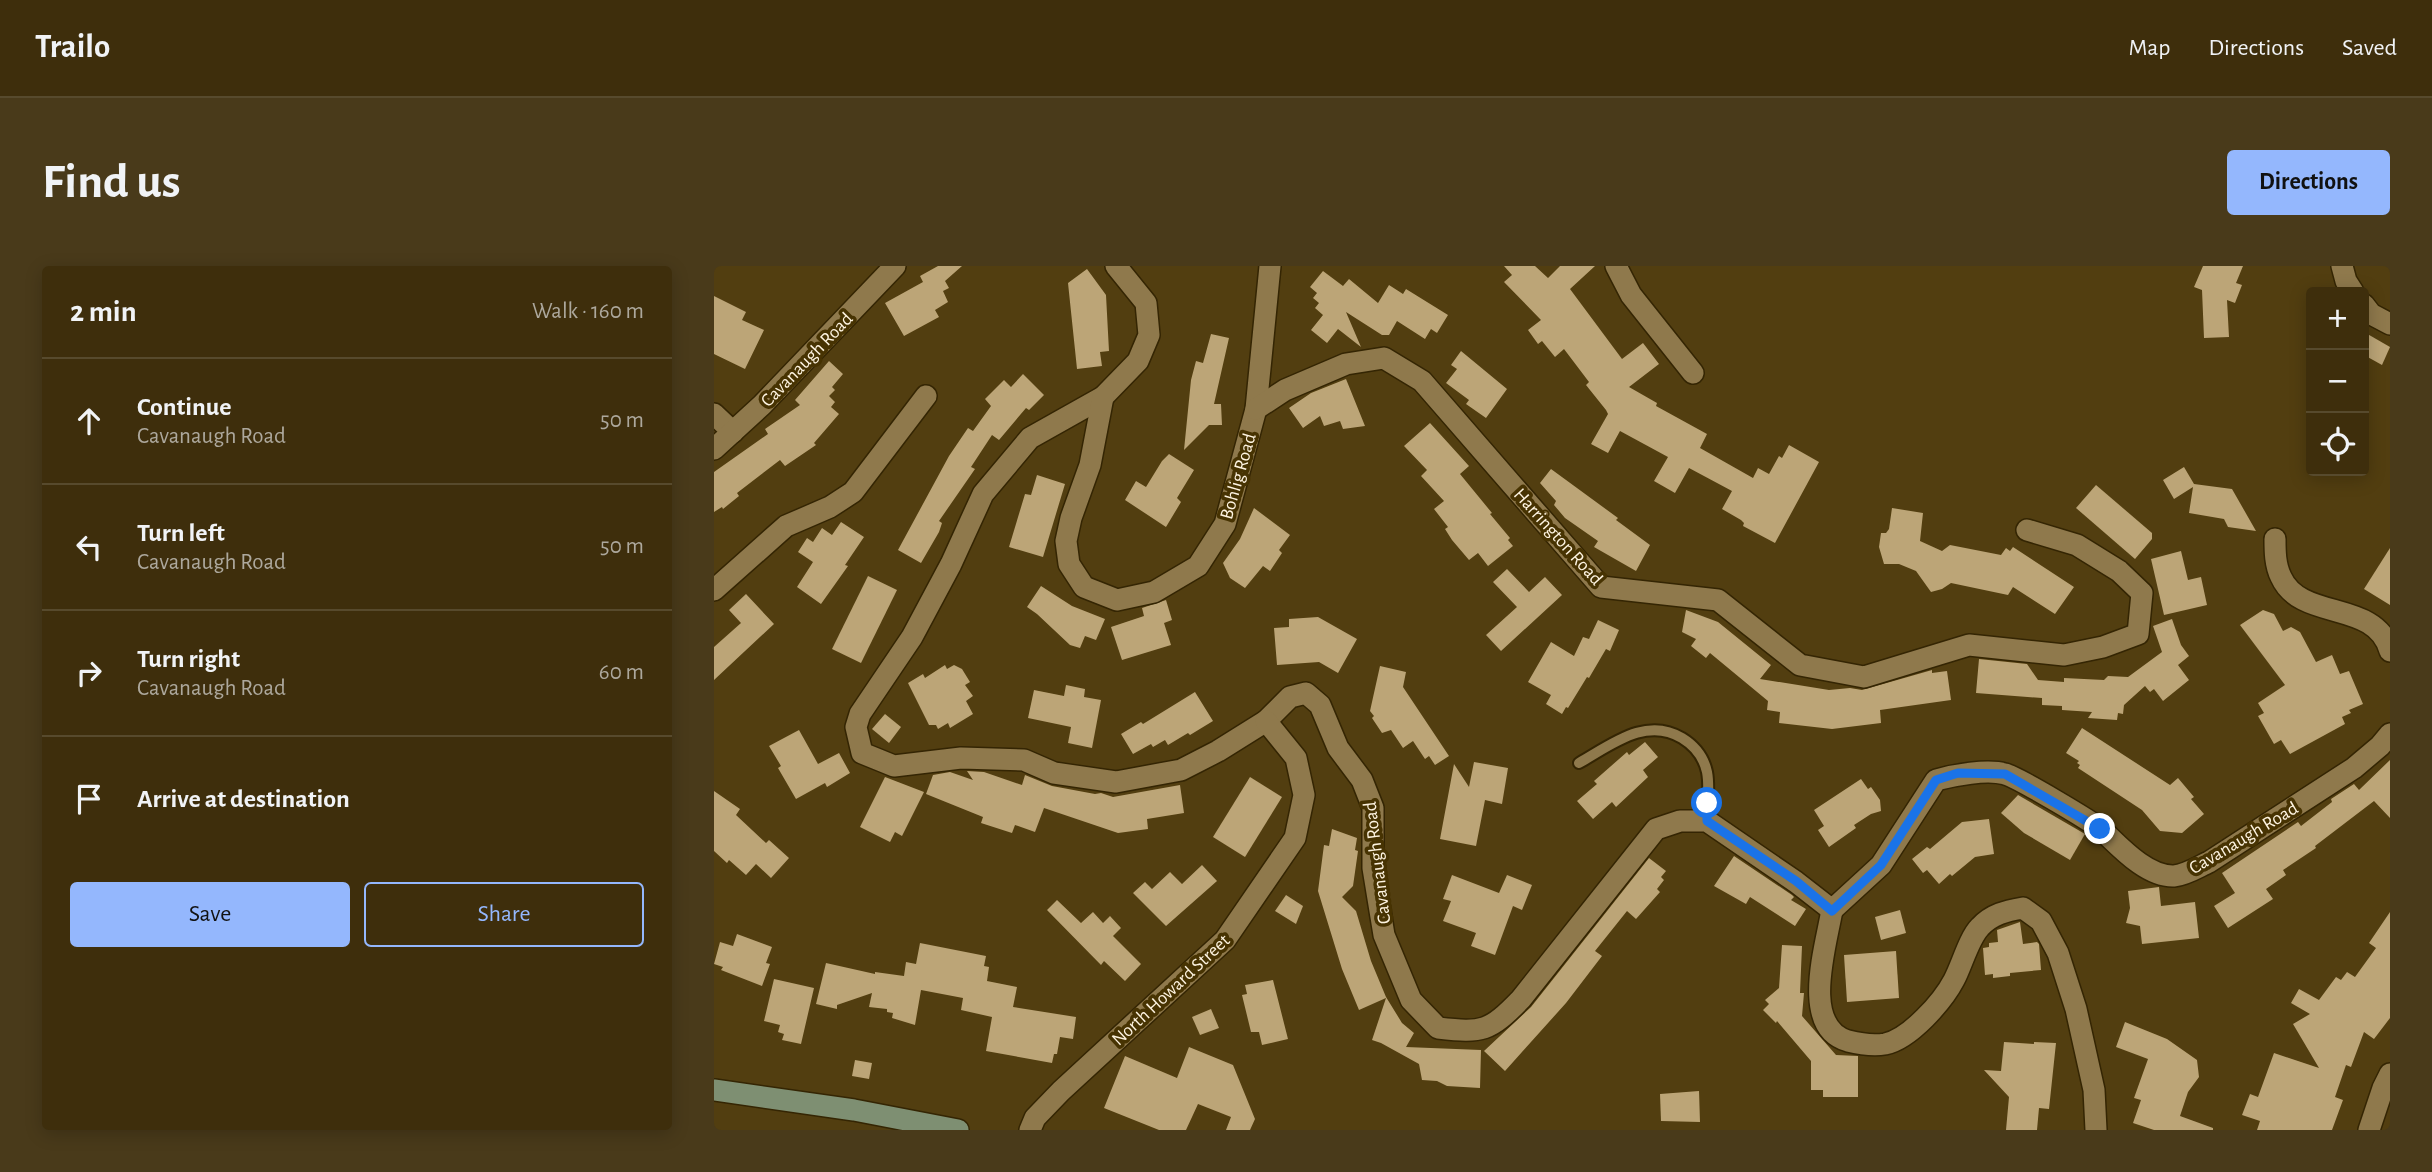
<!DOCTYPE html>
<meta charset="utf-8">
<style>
:root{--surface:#3e2e0c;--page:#493a1a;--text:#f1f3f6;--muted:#ada89d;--line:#574a2d;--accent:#94b7fd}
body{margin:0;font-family:"Alegreya Sans",sans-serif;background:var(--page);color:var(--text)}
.controls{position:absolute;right:21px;top:21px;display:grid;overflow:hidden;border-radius:7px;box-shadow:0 4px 18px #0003}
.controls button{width:63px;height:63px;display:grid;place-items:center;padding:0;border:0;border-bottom:2px solid var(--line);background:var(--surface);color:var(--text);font:35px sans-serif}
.stop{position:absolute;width:21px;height:21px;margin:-16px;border:5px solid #1a73e8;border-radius:50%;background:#fff}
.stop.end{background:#1a73e8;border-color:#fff;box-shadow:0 2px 7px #0008}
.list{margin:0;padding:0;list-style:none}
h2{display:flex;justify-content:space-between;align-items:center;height:91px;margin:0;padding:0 28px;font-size:30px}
h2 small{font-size:23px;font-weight:400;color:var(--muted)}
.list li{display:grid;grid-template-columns:46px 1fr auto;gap:21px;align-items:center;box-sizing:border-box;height:126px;padding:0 28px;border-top:2px solid var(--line)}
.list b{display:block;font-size:26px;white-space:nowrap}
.list p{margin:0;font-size:23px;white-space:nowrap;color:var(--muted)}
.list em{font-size:23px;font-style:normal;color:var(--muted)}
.actions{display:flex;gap:14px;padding:21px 28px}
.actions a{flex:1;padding:16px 0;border:2px solid var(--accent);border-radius:7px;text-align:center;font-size:24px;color:var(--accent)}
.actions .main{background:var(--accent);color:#111}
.icon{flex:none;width:38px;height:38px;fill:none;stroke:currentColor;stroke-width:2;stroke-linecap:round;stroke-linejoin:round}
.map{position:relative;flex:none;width:1676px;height:864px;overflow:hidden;border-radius:7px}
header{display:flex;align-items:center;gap:42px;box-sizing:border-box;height:98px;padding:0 35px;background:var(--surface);border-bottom:2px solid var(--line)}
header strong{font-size:33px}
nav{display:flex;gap:38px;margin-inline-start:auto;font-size:24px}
.intro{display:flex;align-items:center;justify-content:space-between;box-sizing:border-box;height:168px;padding:0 42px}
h1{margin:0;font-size:49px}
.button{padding:18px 32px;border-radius:7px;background:var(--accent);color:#111;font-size:24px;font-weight:700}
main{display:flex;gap:42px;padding:0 42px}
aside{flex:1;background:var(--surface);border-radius:7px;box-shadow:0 4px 18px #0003}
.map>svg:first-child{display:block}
.building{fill:#bca577}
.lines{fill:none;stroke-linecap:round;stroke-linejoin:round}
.lane-casing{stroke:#342503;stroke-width:14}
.street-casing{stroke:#342503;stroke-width:24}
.secondary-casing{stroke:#342503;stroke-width:24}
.lane{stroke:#8f794c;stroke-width:10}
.street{stroke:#8f794c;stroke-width:21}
.secondary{stroke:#7e8f72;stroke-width:21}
.route{stroke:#1a73e8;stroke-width:9}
.labels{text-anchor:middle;stroke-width:7;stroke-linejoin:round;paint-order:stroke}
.street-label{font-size:19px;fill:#fef4e1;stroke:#473302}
</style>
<header>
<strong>Trailo</strong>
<nav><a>Map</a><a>Directions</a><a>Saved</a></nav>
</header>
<div class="intro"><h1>Find us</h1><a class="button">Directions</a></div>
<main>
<aside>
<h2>2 min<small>Walk · 160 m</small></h2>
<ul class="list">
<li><svg class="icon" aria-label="ahead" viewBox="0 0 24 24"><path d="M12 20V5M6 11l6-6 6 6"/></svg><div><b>Continue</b><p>Cavanaugh Road</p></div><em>50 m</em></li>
<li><svg class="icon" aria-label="left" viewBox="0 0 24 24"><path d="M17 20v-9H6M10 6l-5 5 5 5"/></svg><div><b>Turn left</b><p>Cavanaugh Road</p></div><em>50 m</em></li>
<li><svg class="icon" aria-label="right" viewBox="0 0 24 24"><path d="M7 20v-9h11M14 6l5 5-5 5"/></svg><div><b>Turn right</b><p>Cavanaugh Road</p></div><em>60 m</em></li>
<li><svg class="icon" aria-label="arrive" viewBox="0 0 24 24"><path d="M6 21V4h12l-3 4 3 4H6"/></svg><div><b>Arrive at destination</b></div></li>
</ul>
<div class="actions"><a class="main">Save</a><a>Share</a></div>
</aside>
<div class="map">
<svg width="1676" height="864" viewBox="0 0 1676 864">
<rect width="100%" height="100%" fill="#523e10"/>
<!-- building -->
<g class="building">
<polygon points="224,0 248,0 231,15 235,22 229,25 234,36 221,44 225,51 190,70 171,37 209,16 206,10"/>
<polygon points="790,0 821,0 834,12 846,0 881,0 856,23 908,93 929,77 945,98 915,121 943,137 942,140 993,168 986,182 1039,212 1044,202 1055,208 1065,190 1068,192 1075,179 1105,196 1061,277 1029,260 1030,257 1027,254 1008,243 1018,225 975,202 961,227 940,215 954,191 906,165 894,187 877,178 894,148 892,144 872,119 875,116 850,83 841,91 828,75 824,78 814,64 827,54 790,16 798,9"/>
<polygon points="1489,0 1529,0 1522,17 1528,19 1521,37 1513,34 1515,71 1490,72 1488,24 1480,21"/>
<polygon points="373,3 392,29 395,85 386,86 388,100 363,103 354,17"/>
<polygon points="609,5 629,20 635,13 664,37 675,19 689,28 692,23 734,49 723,67 717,63 711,73 683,55 675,69 668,69 632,46 647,81 624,63 613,77 597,64 609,49 601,42 605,37 599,32 603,27 596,21"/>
<polygon points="0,30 32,46 28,54 50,64 31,103 0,88"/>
<polygon points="1650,66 1676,81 1668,99 1650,89"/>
<polygon points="497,68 515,72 500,138 507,138 508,159 495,159 470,184 477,114 482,95 489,97"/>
<polygon points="747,85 793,123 772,152 752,138 755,134 732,117 743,103 737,99"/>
<polygon points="115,95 129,108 118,121 121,124 115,130 121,136 117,141 125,148 100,177 102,179 71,200 66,194 23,227 25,230 9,243 8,241 0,246 0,206 54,168 51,163 86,139 81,134"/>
<polygon points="309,108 330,129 315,144 312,142 285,174 278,169 257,201 261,203 225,255 228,257 225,266 207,297 184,284 235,190 254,162 259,165 277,140 271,133 290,114 297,121"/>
<polygon points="632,113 651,160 629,163 626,155 610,160 606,150 589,162 575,142 597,127"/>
<polygon points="716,157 755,200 746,208 778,247 776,248 796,272 794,274 799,280 774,300 764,287 755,294 738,274 731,263 734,261 720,243 730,235 707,210 713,204 690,180"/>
<polygon points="455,188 480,204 463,232 467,236 452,261 411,234 422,215 432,221 448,195"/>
<polygon points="1470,201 1480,218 1518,223 1542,265 1514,261 1510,253 1475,247 1479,221 1460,233 1449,214"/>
<polygon points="837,203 904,252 902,254 936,279 922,305 880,281 884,275 851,252 840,239 842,235 826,217"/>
<polygon points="323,209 351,218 329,291 295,281 311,228 317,229"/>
<polygon points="1382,219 1438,267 1438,273 1421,293 1362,242"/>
<polygon points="540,242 576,269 565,284 568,287 556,305 549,300 531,322 516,312 509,297 526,273"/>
<polygon points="1178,242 1209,247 1206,275 1228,285 1236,279 1287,289 1292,282 1296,285 1299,281 1360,321 1341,348 1299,321 1294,329 1237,317 1228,323 1217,326 1202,305 1185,298 1170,298 1165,281 1167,267 1172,267 1175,263"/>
<polygon points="127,256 150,271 131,299 134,300 107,338 83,321 99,296 84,286 93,272 99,276 108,262 118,269"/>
<polygon points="1676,282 1676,339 1650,323"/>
<polygon points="1467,285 1474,314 1487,311 1493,339 1450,349 1437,293"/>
<polygon points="793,303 815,326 831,311 848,329 787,385 772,369 803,341 779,316"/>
<polygon points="154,310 183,324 147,397 118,383"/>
<polygon points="327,320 358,340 391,353 382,374 371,370 366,382 356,379 323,348 313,341"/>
<polygon points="32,328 60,358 0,414 0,381 27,357 15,344"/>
<polygon points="452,334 458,354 450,357 457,379 408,394 397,361 430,350 428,342"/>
<polygon points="972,344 1004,356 1057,399 1046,413 1115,424 1136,422 1148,424 1218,404 1218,407 1233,405 1237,434 1166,444 1167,457 1118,463 1065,457 1066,446 1053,444 1054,435 996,387 992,392 977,380 982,373 968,366"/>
<polygon points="1549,344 1560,348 1569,365 1577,361 1586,366 1602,396 1618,389 1626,408 1635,405 1649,438 1635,444 1637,447 1628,451 1631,458 1576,488 1567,474 1560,478 1544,450 1550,447 1544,437 1571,419 1526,359"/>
<polygon points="604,351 643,373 624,407 605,396 563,399 560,362 575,361 575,353"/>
<polygon points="1458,353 1467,379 1475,390 1464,399 1475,414 1449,435 1440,423 1436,426 1431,420 1410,439 1409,448 1404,447 1403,454 1374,452 1378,446 1348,444 1348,440 1328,439 1328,432 1262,427 1265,393 1313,398 1324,414 1350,416 1350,412 1390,414 1394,410 1414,411 1448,386 1439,360"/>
<polygon points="884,354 905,364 896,385 892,383 875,412 873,411 854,442 852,441 848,448 832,438 837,429 814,416 837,376 860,390 869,371 875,373"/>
<polygon points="231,399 233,403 240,399 248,403 256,416 251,419 259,430 252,435 259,448 236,462 234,457 224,463 222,459 215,459 194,417 209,408 211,412"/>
<polygon points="666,400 692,406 689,421 735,490 721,499 715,490 711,493 699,475 689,482 677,464 668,467 658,452 660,450 656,445"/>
<polygon points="352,419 371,423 370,431 387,434 378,482 354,477 357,461 314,452 320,424 350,430"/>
<polygon points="481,426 499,455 476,469 474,467 454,479 451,474 439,481 437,478 419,488 407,468 427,456 429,458"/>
<polygon points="171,448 187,461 175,477 158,463"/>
<polygon points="1368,462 1456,519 1464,512 1480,531 1477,533 1490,548 1468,567 1446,565 1428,544 1364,502 1366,499 1363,497 1365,495 1352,487"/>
<polygon points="85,464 104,498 125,487 136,507 113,521 111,517 82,533 64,502 67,500 55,480"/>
<polygon points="931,476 944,491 929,504 934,511 902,541 898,536 879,553 863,535 883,518 880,515 913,486 915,489"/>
<polygon points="1676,494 1676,552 1660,535 1601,580 1602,582 1569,604 1572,609 1552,623 1559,633 1514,662 1500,640 1521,627 1508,607 1584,556 1587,560 1618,536 1617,533 1640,518 1645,524"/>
<polygon points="760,496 794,502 788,538 771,534 762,580 726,573 740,498 755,521"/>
<polygon points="253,505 270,506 308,519 311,509 338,520 381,528 387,527 399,531 466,519 470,547 433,553 434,563 404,567 330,542 321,566 301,559 298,567 267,557 269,551 212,528 219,509 236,506 259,514"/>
<polygon points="171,511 210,526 188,570 181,566 176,576 146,561"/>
<polygon points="536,511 568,531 531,591 499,571"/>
<polygon points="1147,513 1154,523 1157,521 1166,534 1167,545 1157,548 1140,559 1142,562 1115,581 1104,564 1110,560 1100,544"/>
<polygon points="0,525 26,543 22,549 52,577 55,574 75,592 57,612 42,598 32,609 15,594 13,597 0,585"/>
<polygon points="1304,529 1371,568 1356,594 1310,567 1287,547"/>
<polygon points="1275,553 1280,588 1261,591 1238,610 1236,608 1225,618 1213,604 1209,607 1198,593 1213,581 1216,583 1248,556"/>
<polygon points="618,563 643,572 641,584 644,585 639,620 628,631 642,645 657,695 672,731 688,757 700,767 692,781 767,784 766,822 733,820 723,815 708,814 705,798 667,777 658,774 672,732 645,744 628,703 604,625 610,579 615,580"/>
<polygon points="1020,590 1078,629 1080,631 1077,634 1092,643 1081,660 1036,631 1032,638 1000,620"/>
<polygon points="935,592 952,605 947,611 950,614 943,623 946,626 922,653 913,645 881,685 888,690 852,737 791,805 770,785 817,741"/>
<polygon points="488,599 503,615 452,660 419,627 431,616 438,623 456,606 468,618"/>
<polygon points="738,609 785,627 793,609 818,619 808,644 799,640 781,689 757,680 762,667 729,655 737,635 729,633"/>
<polygon points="1445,621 1447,640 1481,636 1485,672 1428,678 1426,660 1412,657 1416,642 1414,625"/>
<polygon points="572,629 589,640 582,658 561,645"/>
<polygon points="343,634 367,657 379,646 389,657 396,650 407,662 399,670 427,698 411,715 390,695 387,699 333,644"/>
<polygon points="1186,644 1192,667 1167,674 1161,651"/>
<polygon points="1676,646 1676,752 1660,773 1650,766 1637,801 1632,799 1621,831 1629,834 1618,864 1543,864 1546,855 1528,849 1536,828 1544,831 1560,787 1605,802 1579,758 1596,748 1577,737 1585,723 1605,734 1622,711 1627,714 1633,706 1641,711 1662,682 1655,677"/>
<polygon points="1306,656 1309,678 1323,676 1325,678 1327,704 1296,707 1296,710 1279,712 1279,708 1271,709 1269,682 1275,681 1275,677 1284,676 1283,664"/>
<polygon points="23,668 58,681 52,697 56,698 48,720 7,704 9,701 0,698 6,676 19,680"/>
<polygon points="206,677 272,690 270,700 275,701 273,715 303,721 299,741 362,751 359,773 346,771 343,788 340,788 338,797 272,785 278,751 247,744 249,732 207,724 201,759 178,752 179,747 173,746 173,743 155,741 158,727 123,739 123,743 102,738 112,697 161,708 161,706 190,710 192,696 202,698"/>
<polygon points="1068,679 1088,680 1086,727 1090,727 1088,750 1122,789 1144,790 1144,831 1109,831 1109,824 1097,824 1097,795 1063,755 1062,757 1049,744 1055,738 1051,734 1065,722"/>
<polygon points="1182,685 1185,732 1133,736 1130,689"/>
<polygon points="60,713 100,722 87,778 68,774 70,768 64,766 66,759 50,755"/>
<polygon points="559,714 574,773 548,779 545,766 537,766 528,729 533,728 531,719"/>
<polygon points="497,743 505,762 486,769 478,751"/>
<polygon points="1411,756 1453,773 1483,794 1485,811 1474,826 1466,850 1499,862 1499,864 1440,864 1419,857 1427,834 1420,832 1434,793 1402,781"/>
<polygon points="1290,776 1320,778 1320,776 1342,777 1335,843 1325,842 1323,864 1292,864 1295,831 1270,804 1287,805"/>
<polygon points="475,781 519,799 541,853 536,864 512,864 517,851 484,838 472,864 445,864 390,842 411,790 463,812"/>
<polygon points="141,794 158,797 155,813 138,810"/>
<polygon points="985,825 986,856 947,855 946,828"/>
</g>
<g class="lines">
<!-- lane casing -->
<g class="lane-casing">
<path id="lane" d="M865 497C897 479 932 450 968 472 981 480 990 492 993 506 996 521 993 540 993 555"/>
</g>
<!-- street casing -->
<g class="street-casing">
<g id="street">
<path d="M402 0 432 37 435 69 424 95 389 131 316 172 269 228 237 298 198 371 146 448 142 461 148 487 180 500 247 492 310 494 340 507 402 516 467 504 504 485 552 455 576 431 592 427 606 439 624 482 648 514 659 542V602L670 669 697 734 724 762C769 767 775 766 807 733L942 563 966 555H993L1082 616 1118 644 1167 599 1222 514C1240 509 1273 503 1291 508 1303 511 1379 556 1389 565 1406 581 1433 611 1460 610 1472 609 1484 601 1495 596L1640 502 1666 480 1676 468"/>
<polyline points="902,0 917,29 979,107"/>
<polyline points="1628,0 1632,15 1639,26"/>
<polyline points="1650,39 1657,48 1676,58"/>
<polyline points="389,131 376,199 357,252 352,275 355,298 370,321 403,334 440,326 484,300 511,258 542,143 556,0"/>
<polyline points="542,143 571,124 632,98 670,92 708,115 887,321 1004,334 1086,399 1150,411 1255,379 1350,389 1389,381 1424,368 1428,327 1405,305 1363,279 1313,264"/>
<polyline points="0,148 19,166"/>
<polyline points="0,183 48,139 181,0"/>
<path d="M1561 273C1561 285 1561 299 1567 311 1587 356 1662 333 1676 385"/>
<polyline points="0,324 72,260 116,241 139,226 212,130"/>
<path d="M1118 644C1112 680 1086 761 1134 775 1146 778 1159 780 1171 778 1196 773 1229 735 1240 714 1248 699 1255 672 1266 661 1278 648 1292 645 1309 642L1327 655 1344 687 1362 743 1380 824 1382 864"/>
<polyline points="316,864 321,852 347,825 511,674 581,572 590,529 582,492 552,455"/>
<polyline points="1655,864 1669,822 1676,808"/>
</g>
</g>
<!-- secondary casing -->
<g class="secondary-casing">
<polyline id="secondary" points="0,824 140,844 244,864"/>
</g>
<!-- lane -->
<use href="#lane" class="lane"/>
<!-- street -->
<use href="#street" class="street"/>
<!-- secondary -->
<use href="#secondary" class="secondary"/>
</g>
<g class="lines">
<!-- route -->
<polyline class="route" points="993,537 993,555 1082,615 1118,645 1167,599 1222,514 1244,507 1291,508 1386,563"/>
</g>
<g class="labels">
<!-- street labels -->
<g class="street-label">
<text transform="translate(92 93) rotate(-46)" y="7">Cavanaugh Road</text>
<text transform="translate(523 210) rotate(-74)" y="7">Bohlig Road</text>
<text transform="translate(845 270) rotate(48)" y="7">Harrington Road</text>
<text transform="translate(1529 571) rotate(-31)" y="7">Cavanaugh Road</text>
<text transform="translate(662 597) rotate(-97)" y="7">Cavanaugh Road</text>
<text transform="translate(456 723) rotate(-43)" y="7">North Howard Street</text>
</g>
</g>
</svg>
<div class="controls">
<button>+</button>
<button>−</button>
<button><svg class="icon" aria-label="locate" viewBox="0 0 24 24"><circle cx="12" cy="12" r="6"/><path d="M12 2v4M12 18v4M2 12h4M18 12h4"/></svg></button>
</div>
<div class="stop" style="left:993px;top:537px"></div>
<div class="stop end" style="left:1386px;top:563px"></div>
</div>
</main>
